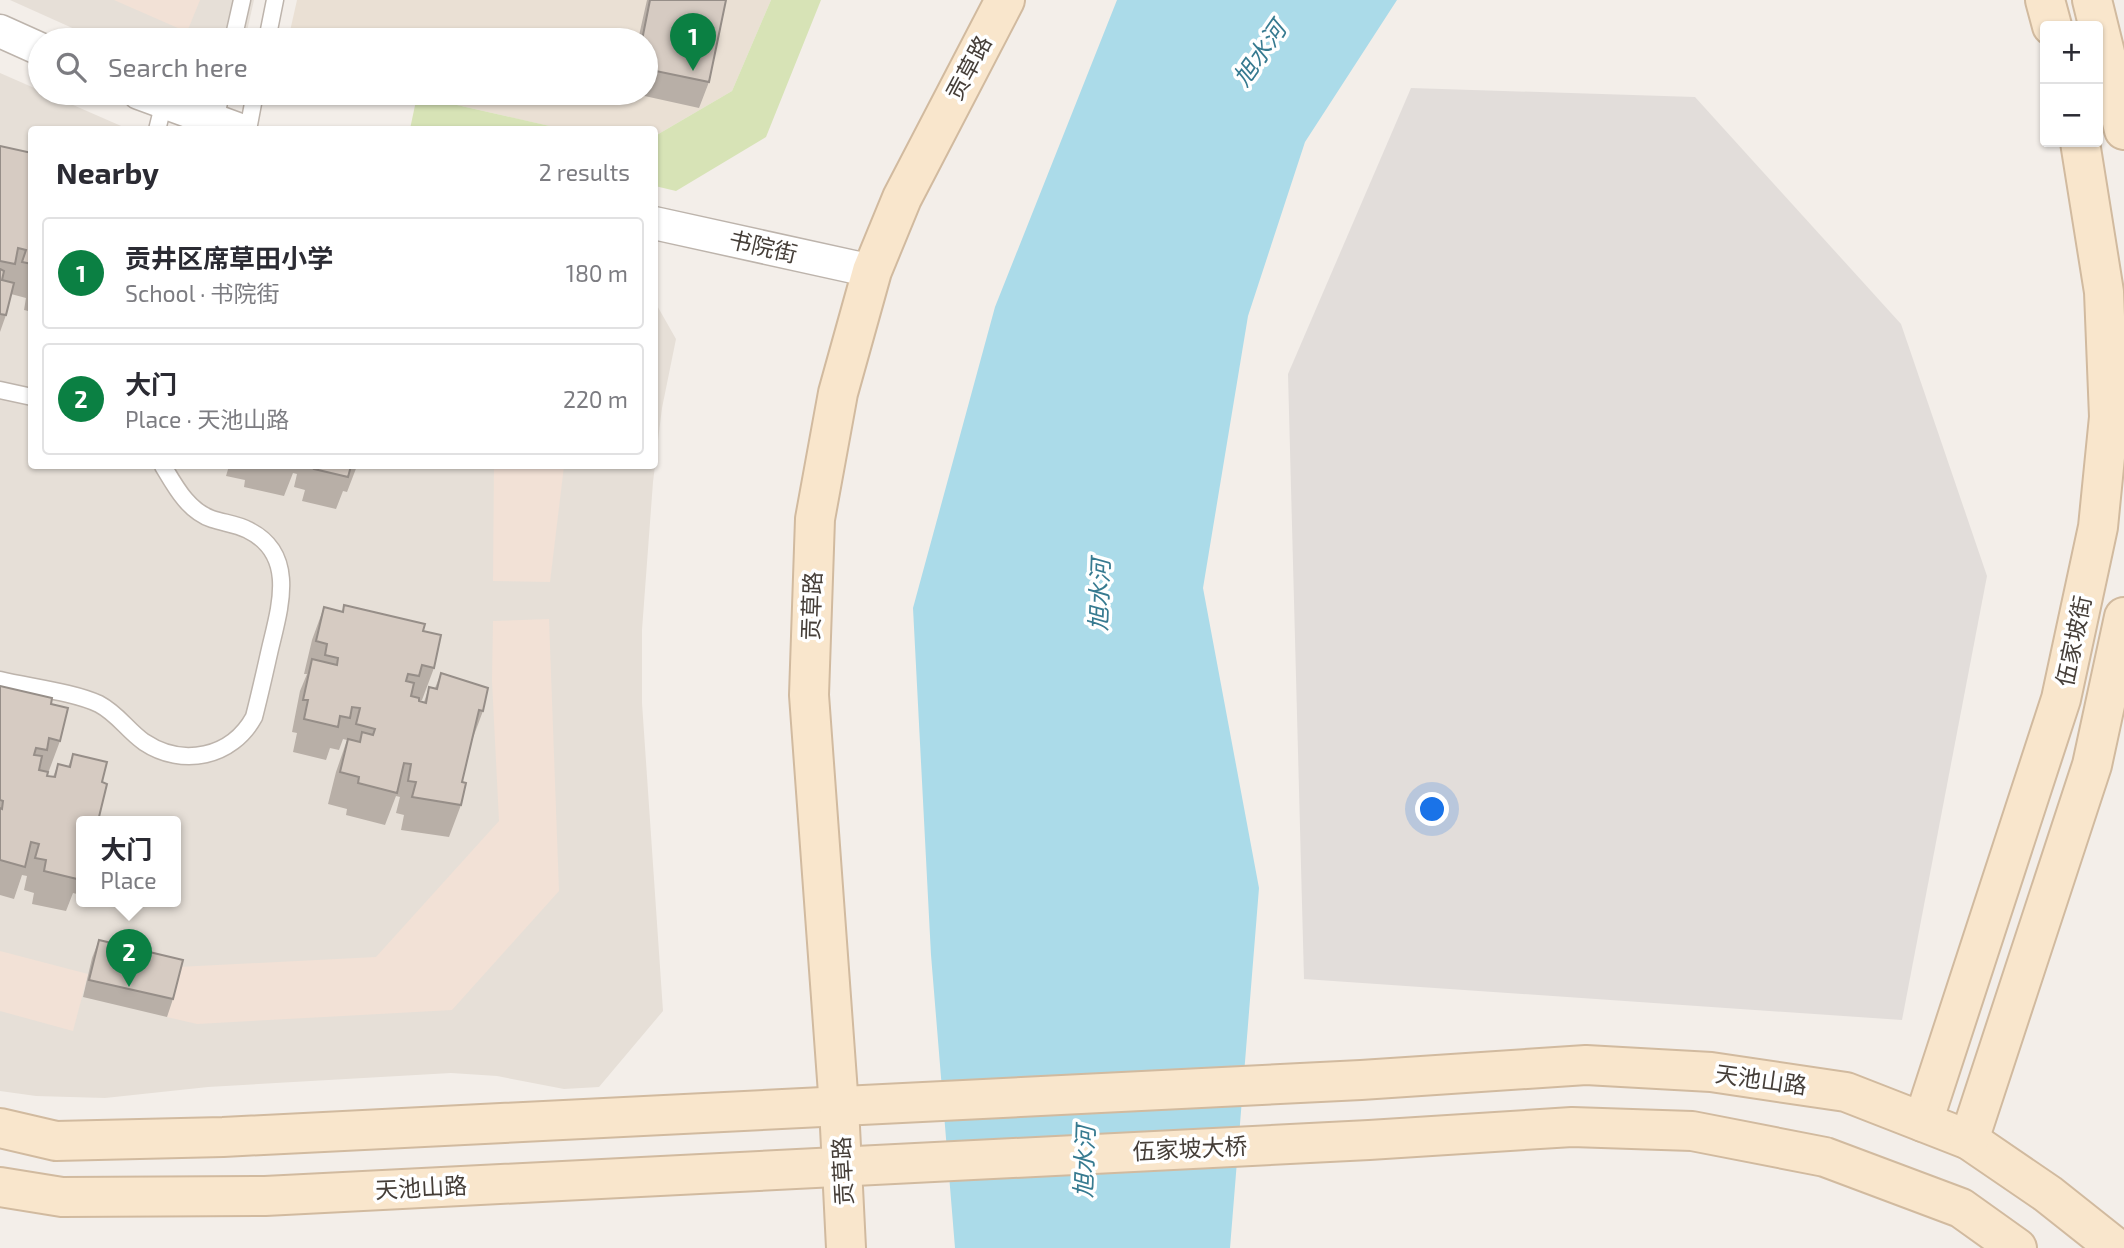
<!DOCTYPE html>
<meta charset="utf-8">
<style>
:root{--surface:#fff;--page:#f7f7f7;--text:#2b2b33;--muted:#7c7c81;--line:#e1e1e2;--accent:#0b8043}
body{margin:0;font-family:"Exo 2","Noto Sans SC",sans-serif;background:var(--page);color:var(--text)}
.controls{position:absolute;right:21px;top:21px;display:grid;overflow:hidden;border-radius:7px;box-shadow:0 2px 5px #0004}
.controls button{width:63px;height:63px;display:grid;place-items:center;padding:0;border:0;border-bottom:2px solid var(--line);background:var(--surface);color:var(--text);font:35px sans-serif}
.you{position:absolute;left:1433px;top:810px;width:24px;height:24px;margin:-18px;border:5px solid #fff;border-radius:50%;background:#1a73e8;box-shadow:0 0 0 10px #1a73e833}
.badge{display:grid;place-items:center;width:46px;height:46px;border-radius:50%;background:var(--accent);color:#fff;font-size:23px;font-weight:700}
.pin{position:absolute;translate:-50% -58px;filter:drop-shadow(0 2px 4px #0008)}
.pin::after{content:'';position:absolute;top:37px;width:24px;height:21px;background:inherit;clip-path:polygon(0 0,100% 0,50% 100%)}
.popup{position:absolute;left:76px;top:816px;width:105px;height:91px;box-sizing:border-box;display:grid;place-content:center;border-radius:7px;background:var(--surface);filter:drop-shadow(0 2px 5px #0005);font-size:23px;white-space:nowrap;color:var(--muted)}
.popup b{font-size:26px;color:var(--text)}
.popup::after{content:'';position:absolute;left:50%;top:100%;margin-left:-14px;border:14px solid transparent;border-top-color:var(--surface)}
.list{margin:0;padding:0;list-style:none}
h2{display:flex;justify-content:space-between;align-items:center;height:91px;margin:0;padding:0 28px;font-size:30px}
h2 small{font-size:23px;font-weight:400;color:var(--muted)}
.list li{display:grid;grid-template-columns:46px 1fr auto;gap:21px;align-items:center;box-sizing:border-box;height:112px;margin:0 14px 14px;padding:0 14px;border:2px solid var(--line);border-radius:7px}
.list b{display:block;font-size:26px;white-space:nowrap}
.list p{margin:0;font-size:23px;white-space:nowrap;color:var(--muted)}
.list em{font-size:23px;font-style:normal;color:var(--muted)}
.icon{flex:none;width:38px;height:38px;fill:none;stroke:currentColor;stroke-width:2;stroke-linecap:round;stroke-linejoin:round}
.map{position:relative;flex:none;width:2124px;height:1248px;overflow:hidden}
.search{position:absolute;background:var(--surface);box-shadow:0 2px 5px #0004;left:28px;top:28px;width:630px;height:77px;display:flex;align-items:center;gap:18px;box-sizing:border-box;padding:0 24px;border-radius:38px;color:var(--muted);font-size:26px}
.panel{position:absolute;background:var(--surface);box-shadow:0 2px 5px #0004;left:28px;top:126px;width:630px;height:343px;border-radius:7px}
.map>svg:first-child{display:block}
.residential{fill:#e6dfd7;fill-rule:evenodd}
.commercial{fill:#f2e1d6}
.industrial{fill:#e2ddda}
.education{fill:#eae0d4}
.green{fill:#d7e3b6}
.water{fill:#abdbe9}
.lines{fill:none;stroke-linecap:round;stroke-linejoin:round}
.lane-casing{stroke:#bdb4ac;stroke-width:19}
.street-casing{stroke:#bdb4ac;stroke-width:35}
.secondary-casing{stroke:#d1ba9f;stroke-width:42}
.lane{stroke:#fff;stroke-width:16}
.street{stroke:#fff;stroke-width:32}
.secondary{stroke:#f9e6cc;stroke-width:38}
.wall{fill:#b8afa7}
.building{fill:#d6cbc2;stroke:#968e88;stroke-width:2}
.labels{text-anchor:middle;stroke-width:7;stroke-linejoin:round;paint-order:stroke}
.street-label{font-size:23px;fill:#453e38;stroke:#fff}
.water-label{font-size:24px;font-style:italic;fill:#367a90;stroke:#fff}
</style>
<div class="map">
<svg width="2124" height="1248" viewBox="0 0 2124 1248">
<rect width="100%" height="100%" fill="#f3eee9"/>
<!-- residential -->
<g class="residential">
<polygon points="10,0 254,0 245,40 99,40"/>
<path d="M0 73 128 129 32 130V466H654L655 302 676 339 662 408 653 482 642 630V703L663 1011 599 1087 564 1089 497 1076 451 1073 208 1087 105 1098 36 1096 0 1091ZM82 821H176V901H82Z"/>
</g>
<!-- commercial -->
<g class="commercial">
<polygon points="114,0 200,0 187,32"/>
<polygon points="494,466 564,466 550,582 493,581"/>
<polygon points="549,619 559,891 452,1010 197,1024 167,1017 178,967 376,957 499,821 492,681 493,621"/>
<polygon points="0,951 88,974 73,1031 0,1011"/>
</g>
<!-- industrial -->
<polygon class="industrial" points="1411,88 1695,97 1901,324 1987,576 1902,1020 1304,979 1288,374"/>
<!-- education -->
<polygon class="education" points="297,0 771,0 732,91 655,136 654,130 563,129 403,93 646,93 646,40 288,40"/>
<!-- green -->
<g class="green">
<polygon points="771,0 821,0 766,137 676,191 655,186 655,136 732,91"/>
<polygon points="409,29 440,36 439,40 391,40"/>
<polygon points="417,96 563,129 410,129"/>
</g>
<!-- water -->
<polygon class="water" points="1117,0 1397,0 1305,142 1248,316 1203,588 1259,888 1230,1248 955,1248 931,955 913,608 995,307"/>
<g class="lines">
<!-- lane casing -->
<g class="lane-casing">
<g id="lane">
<polyline points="233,40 242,0"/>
<polyline points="267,40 275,0"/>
<polyline points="215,121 221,93"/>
<polyline points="157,130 164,102"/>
<polyline points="248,130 255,93"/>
<polyline points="0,390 32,397"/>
<path d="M0 680C29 687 73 692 99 704 118 714 127 730 144 742 183 768 232 757 254 717 260 694 265 671 270 649 280 607 297 554 248 530 237 524 224 523 212 519 188 511 175 486 163 466"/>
</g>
</g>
<!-- street casing -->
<g class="street-casing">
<g id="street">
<polyline points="0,31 40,49"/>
<polyline points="139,93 240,130"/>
<polyline points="654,223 872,271"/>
</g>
</g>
<!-- secondary casing -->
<g class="secondary-casing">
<g id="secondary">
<polyline points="2045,0 2052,26"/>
<polyline points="2092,0 2124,130"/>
<polyline points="1923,1122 2061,699 2098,527 2109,417 2104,292 2080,142"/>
<polyline points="0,1128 56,1141 223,1137 1361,1080 1586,1065 1711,1072 1846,1092 1969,1140 2048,1194 2116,1248"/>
<polyline points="1969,1140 2092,765 2124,617"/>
<polyline points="0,1187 62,1197 265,1196 1369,1140 1572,1127 1692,1131 1825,1157 1961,1208 2017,1248"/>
<polyline points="846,1248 839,1107 809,695 815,519 838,393 872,271 902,198 1005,0"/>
</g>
</g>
<!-- lane -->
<use href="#lane" class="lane"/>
<!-- street -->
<use href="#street" class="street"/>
<!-- secondary -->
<use href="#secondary" class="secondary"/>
</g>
<!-- wall -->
<g class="wall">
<polygon points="647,0 726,0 709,82 699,108 631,93 646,93 646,40 638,40"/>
<polygon points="0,146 32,153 32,312 24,310 26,298 11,294 6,315 0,332"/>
<polygon points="229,466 357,466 347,492 343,491 336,509 302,501 305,490 294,487 297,474 293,473 284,496 244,487 245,480 226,476"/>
<polygon points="344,605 423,631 434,668 422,700 419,700 419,701 424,702 429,687 435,688 441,673 483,711 471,743 462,782 461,805 449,837 401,830 404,815 396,813 400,797 396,796 385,825 346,815 347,809 328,804 336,772 347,740 343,739 339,750 330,748 326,760 293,752 297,733 292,732 300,691 307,674 304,674 312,640 324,607 342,612"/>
<polygon points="0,686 51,704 60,741 47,776 53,777 58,764 68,767 73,754 82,821 82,882 77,894 73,893 66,911 32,904 34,893 24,890 27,876 22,875 14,899 0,895"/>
<polygon points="99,940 173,999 167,1017 83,997 92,958"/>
</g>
<!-- building -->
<g class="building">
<polygon points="650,0 726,0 709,82 646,69 646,40 642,40"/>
<polygon points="0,146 32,153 32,264 22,262 26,250 18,248 15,264 0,261"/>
<polygon points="0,269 4,271 2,280 14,283 6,315 0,314"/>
<polygon points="315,466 351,466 348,477 314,469"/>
<polygon points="344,605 425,624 423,631 441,635 434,668 422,665 419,676 408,674 406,681 414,683 411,696 419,698 419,701 426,703 429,687 437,689 441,673 488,688 483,711 479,710 462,782 466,783 461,805 412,797 416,782 408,781 411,764 404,763 397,793 358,783 359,777 340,772 348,739 360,742 362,732 373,735 375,729 356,724 360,708 352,707 350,718 340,716 338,727 304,719 308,700 303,700 312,659 337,665 338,658 325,655 327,644 316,641 324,607 343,612"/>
<polygon points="0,686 52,698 51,704 68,708 60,741 49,738 47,750 36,748 34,755 42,756 39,770 48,772 47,776 55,777 58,764 70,767 73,754 107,762 102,782 107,784 98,821 82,821 82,862 77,879 44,871 46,860 35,858 39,844 31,842 25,867 0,860 0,808 2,809 3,801 0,800"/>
<polygon points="99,940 183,960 173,999 89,980"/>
</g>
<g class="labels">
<!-- street labels -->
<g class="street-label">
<text transform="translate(969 68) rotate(-62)" y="8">贡草路</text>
<text transform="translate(763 247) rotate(13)" y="8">书院街</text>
<text transform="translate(812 606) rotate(-88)" y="8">贡草路</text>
<text transform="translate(2074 641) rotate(-78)" y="8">伍家坡街</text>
<text transform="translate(1761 1080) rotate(8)" y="8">天池山路</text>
<text transform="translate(1190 1149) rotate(-3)" y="8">伍家坡大桥</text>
<text transform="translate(843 1171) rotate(-93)" y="8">贡草路</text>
<text transform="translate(421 1188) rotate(-3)" y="8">天池山路</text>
</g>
<!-- water labels -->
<g class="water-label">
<text transform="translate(1260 54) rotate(-55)" y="8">旭水河</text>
<text transform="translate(1100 595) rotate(-88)" y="8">旭水河</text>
<text transform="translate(1085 1162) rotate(-88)" y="8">旭水河</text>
</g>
</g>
</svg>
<div class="controls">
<button>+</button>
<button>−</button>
</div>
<div class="you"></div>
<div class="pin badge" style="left:693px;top:71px">1</div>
<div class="pin badge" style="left:129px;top:987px">2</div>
<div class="popup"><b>大门</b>Place</div>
<div class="search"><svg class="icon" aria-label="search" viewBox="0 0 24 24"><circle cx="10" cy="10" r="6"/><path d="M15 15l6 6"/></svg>Search here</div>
<section class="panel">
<h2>Nearby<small>2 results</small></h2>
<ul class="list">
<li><span class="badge">1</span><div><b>贡井区席草田小学</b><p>School · 书院街</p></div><em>180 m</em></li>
<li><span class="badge">2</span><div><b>大门</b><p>Place · 天池山路</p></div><em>220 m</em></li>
</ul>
</section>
</div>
